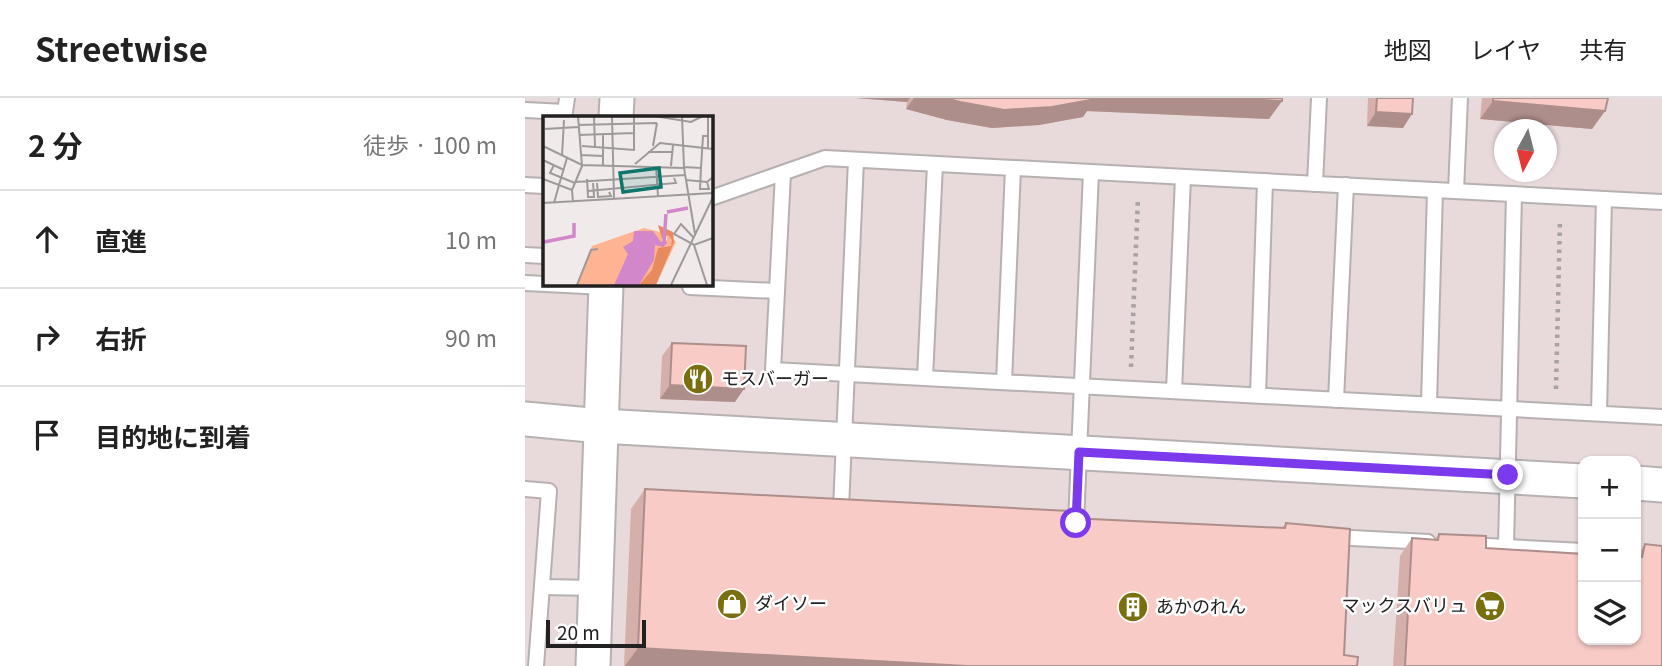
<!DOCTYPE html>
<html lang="ja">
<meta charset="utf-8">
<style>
:root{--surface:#fff;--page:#f6f6f6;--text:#222;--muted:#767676;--line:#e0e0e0}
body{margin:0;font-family:Georgia,"Noto Sans JP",serif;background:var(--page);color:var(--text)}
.controls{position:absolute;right:21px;bottom:21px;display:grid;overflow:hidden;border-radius:14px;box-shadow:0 2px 5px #0004}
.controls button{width:63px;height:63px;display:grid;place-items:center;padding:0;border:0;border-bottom:2px solid var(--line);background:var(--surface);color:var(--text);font:35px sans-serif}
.compass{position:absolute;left:969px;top:21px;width:63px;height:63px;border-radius:50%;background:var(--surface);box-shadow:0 2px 5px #0004;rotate:187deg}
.scale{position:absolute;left:21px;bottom:18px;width:100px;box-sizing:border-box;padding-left:7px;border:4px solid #222020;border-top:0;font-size:19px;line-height:24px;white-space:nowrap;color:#222020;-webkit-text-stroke:5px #fff;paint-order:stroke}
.stop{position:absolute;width:21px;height:21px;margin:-16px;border:5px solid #7c3aed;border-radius:50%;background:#fff}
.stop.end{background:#7c3aed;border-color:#fff;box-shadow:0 2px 7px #0008}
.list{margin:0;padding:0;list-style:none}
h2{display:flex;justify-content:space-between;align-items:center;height:91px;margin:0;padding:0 28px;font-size:30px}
h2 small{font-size:23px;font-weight:400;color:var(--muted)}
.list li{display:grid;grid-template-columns:46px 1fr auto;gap:21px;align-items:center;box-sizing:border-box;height:98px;padding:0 28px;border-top:2px solid var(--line)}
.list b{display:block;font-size:26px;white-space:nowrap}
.list em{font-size:23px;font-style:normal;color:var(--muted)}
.icon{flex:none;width:38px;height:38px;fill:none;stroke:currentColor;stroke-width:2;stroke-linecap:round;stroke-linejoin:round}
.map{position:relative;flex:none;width:1137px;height:568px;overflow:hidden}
header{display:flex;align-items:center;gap:42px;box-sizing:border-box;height:98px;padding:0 35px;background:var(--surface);border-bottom:2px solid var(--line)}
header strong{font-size:33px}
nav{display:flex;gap:38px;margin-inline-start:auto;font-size:24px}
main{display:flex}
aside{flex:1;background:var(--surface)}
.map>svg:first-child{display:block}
.built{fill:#e8d9db;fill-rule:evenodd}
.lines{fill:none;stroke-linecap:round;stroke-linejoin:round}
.service-casing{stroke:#b7b0b1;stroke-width:18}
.tertiary-casing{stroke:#b7b0b1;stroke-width:37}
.path{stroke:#a7a2a3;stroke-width:4.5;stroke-dasharray:3.5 5;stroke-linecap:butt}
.service{stroke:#fff;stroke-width:14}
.tertiary{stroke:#fff;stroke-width:33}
.wall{fill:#d5afaa}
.shaded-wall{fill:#ae8e8b}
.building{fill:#f8cbc6;stroke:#ae8e8b;stroke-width:2}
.route{stroke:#7c3aed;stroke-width:9}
.labels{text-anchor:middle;stroke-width:5;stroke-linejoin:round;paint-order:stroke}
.poi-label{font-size:18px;fill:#222020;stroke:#fff;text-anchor:start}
.inset-river{fill:none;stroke:#d287cb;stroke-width:3.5}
.inset-road{fill:none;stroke:#9e999a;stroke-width:2}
.view{fill:#0f766e;fill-opacity:0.15;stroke:#0f766e;stroke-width:3.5}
.inset-edge{fill:none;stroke:#222020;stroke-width:3.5}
</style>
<header>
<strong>Streetwise</strong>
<nav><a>地図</a><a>レイヤ</a><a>共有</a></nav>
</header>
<main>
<aside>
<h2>2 分<small>徒歩 · 100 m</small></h2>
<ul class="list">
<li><svg class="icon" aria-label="ahead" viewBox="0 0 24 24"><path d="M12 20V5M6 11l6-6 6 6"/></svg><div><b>直進</b></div><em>10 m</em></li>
<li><svg class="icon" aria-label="right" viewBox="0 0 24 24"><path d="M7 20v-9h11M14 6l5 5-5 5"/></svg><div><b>右折</b></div><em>90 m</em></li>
<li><svg class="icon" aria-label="arrive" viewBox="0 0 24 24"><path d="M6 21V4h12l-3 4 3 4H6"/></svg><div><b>目的地に到着</b></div></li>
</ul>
</aside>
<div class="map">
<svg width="1137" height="568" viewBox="0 0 1137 568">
<rect width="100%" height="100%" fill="#f1eaeb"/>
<!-- built -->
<path class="built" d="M0 0H1137V568H0ZM19 19H186V186H19ZM979 32H1021V74H979ZM1058 363H1111V542H1058Z"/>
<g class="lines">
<!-- service casing -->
<g class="service-casing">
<g id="service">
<polyline points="0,12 40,14 42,0"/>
<polyline points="258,75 248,272 1137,319"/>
<polyline points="790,86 794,0"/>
<polyline points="0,87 19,88"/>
<polyline points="931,93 935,0"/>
<polyline points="186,100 300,60 1137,104"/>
<polyline points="0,157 19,158"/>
<polyline points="0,185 80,189"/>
<polyline points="165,189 251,193"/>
<polyline points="400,280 410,66"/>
<polyline points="479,284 488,70"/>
<polyline points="649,293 658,79"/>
<polyline points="733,297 740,83"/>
<polyline points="811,302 821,87"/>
<polyline points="904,306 910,92"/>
<polyline points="1074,315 1079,101"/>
<polyline points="0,391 24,393 11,568"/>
<polyline points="316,411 331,62"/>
<polyline points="551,425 566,74"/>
<polyline points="808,439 903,444"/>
<polyline points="944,447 1058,453"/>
<polyline points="981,449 989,96"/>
<polyline points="17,489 71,490"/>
</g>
</g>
<!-- tertiary casing -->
<g class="tertiary-casing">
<g id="tertiary">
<polyline points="91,19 92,0"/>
<polyline points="0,321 76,328 1058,383"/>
<polyline points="1111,385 1137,387"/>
<polyline points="68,568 81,186"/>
</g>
</g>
<!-- path -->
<g class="path">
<polyline points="606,269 613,100"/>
<polyline points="1031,291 1035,121"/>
</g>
<!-- service -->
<use href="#service" class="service"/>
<!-- tertiary -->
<use href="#tertiary" class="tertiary"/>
</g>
<!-- wall -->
<g class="wall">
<polygon points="331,0 757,0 757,3 744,21 562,13 558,19 514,27 467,30 422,22 381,11 382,4"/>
<polygon points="843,0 888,0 878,30 842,28"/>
<polygon points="957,0 1083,0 1080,13 1067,31 955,21"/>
<polygon points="147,245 210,304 135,301 137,258"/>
<polygon points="120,391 545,420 757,430 761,425 819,557 832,568 99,568 106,411"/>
<polygon points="914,436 961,450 1111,458 1120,446 1137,568 868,568 875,458 887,440 909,442"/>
</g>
<!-- shaded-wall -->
<g class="shaded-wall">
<polygon points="331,0 385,0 382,4"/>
<polygon points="389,0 698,0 757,3 744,21 562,13 558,19 514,27 467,30 422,22 381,11"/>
<polygon points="968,3 1080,13 1067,31 955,21"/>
<polygon points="851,14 887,16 878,30 842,28"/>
<polygon points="145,287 219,291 210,304 135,301"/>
<polygon points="113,550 442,568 100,568"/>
</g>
<!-- building -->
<g class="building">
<polygon points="420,0 570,0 571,1 527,9 479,12 435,4"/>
<polygon points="698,0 757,0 757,3"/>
<polygon points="852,0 888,0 887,16 851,14"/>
<polygon points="968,0 1083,0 1080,13 968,3"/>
<polygon points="147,245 221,248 219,291 145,287"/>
<polygon points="120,391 544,413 545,420 760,430 761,425 825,431 819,557 833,559 832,568 442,568 113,550"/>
<polygon points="914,436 961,438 961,450 1058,456 1058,542 1111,542 1111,458 1117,459 1120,446 1137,448 1137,568 880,568 887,440 913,442"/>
</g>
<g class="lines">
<!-- route -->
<polyline class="route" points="551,425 554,354 983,377"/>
</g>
<!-- icons -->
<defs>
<g id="restaurant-disc" transform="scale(1.575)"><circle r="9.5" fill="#796f0e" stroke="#fff"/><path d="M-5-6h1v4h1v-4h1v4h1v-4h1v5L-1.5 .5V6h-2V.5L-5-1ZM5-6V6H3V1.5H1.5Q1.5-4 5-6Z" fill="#fff"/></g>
<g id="shop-disc" transform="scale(1.575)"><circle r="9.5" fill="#796f0e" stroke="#fff"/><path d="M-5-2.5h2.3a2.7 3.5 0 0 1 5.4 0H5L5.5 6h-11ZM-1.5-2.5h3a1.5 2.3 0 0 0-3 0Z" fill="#fff"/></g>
<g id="supermarket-disc" transform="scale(1.575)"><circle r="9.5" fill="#796f0e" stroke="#fff"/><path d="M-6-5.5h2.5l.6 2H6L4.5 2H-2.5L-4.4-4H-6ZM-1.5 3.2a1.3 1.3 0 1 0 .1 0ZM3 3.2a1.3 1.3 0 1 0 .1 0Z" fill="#fff"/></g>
<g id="building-disc" transform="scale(1.575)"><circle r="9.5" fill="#796f0e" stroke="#fff"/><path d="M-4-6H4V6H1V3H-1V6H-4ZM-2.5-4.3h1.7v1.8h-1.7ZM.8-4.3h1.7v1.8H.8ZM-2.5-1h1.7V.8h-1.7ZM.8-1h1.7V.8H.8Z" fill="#fff"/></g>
</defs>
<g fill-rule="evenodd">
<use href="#restaurant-disc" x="173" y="281"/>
<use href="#shop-disc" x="207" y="506"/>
<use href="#supermarket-disc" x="965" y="508"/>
<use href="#building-disc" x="608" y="509"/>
</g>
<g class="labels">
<!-- poi labels -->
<g class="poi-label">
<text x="196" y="287">モスバーガー</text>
<text x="230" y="512">ダイソー</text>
<text x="942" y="514" text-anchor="end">マックスバリュ</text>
<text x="631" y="515">あかのれん</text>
</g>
</g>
<!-- overview -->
<g transform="translate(18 18)">
<rect width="170" height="170" fill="#f1eaeb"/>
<path d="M101 112 117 116 120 125 124 124V116L133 126 113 169H33L49 130Z" fill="#feb492"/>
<path d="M115 109 130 116 131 126 113 169H96L109 154 115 132 128 130 129 124 125 119 119 123Z" fill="#e78b5f"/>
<path d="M91 115H110L118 126H125L120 131 112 129 111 144 96 169H71L85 138 80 131 90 125Z" fill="#d287cb"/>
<path class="inset-river" d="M124 96 145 92M1 126 31 120V107M121 126 123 98"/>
<path class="inset-road" d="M51 0 52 31M69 0 71 82M111 0 148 6 160 0M139 0 141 52 152 118M35 9 114 7M2 13 35 11M36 19 91 17M0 30 39 49 141 52M39 30 91 34V0M110 30 114 7M165 33V0M105 36H129M38 39 60 40M19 40 21 4M0 44 21 54M92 48 117 27 170 33M11 49 7 57 32 67M60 49V18M113 50 115 80M128 50 130 29M140 51 158 52 160 20H165M158 52 157 73H166L164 66M0 63 16 69 24 42M44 63 45 81H51L50 67M143 64 164 66 170 61M32 66 142 59M54 67 55 81 68 80 66 76M45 75 133 67 131 62M30 86 29 74 39 50 35 0M0 87 170 77M11 87 16 69 29 74M150 121 138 108 131 118 151 129 170 122M151 129 164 169M34 169 48 134 55 133M128 169 170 81"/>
<path class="view" d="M116 52 118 71 80 76 77 57Z"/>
<rect width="170" height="170" class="inset-edge"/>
</g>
</svg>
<div class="controls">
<button>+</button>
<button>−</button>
<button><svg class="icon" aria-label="layers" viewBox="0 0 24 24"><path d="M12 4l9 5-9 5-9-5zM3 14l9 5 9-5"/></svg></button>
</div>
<svg class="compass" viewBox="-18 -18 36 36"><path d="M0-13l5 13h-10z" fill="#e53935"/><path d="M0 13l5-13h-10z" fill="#767676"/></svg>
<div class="scale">20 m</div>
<div class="stop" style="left:551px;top:425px"></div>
<div class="stop end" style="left:983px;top:377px"></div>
</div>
</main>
